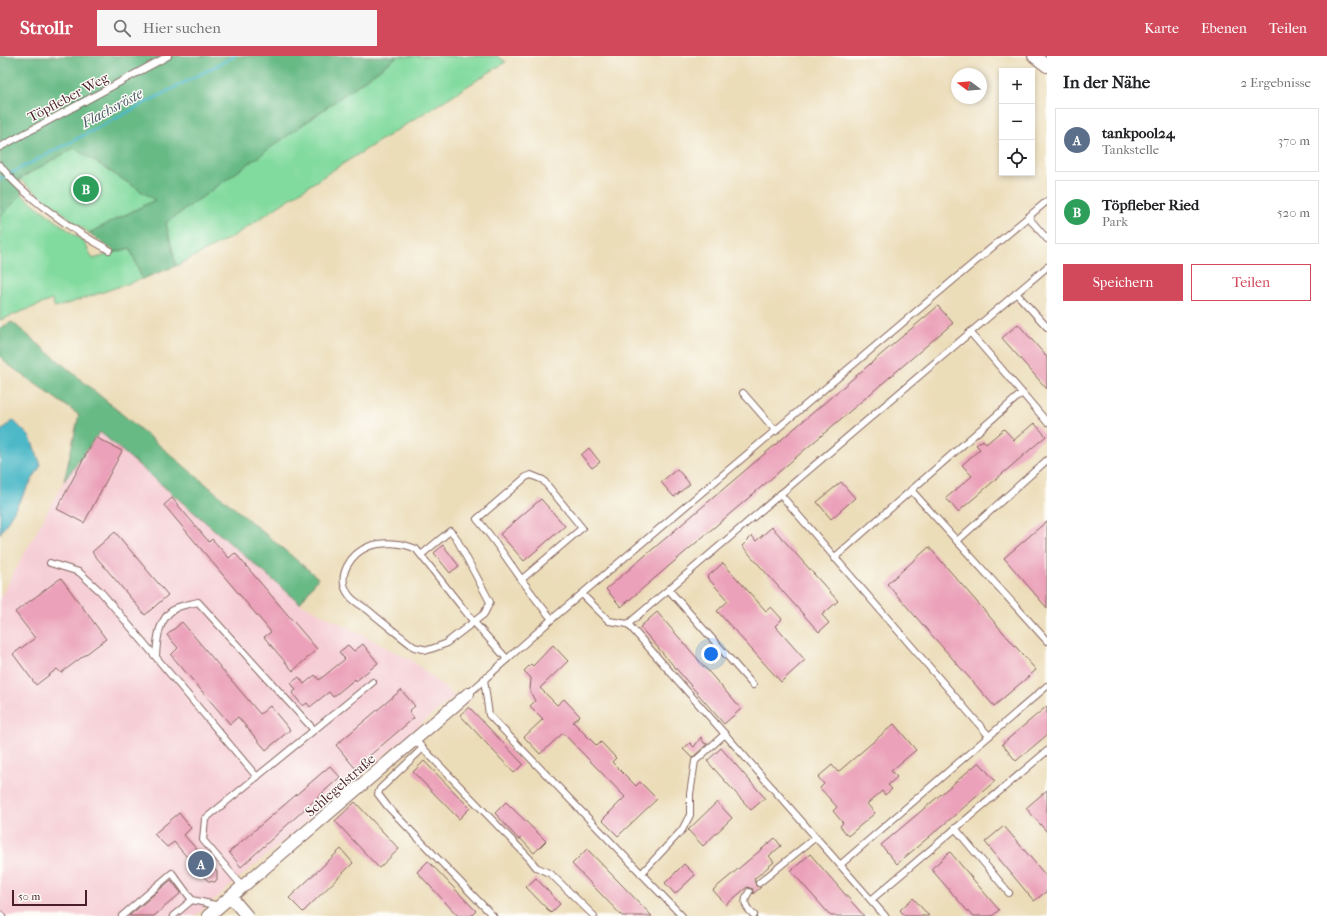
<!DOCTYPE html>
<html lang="de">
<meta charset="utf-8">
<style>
:root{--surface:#fff;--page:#f6f6f6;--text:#202124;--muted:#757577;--line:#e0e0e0;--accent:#d1495b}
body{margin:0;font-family:"IM FELL French Canon",serif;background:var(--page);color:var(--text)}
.controls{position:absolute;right:12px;top:12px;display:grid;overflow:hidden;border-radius:0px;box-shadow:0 2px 6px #0003}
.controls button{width:36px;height:36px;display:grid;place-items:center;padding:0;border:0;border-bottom:1px solid var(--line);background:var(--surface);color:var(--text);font:20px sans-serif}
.compass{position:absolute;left:951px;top:12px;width:36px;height:36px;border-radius:50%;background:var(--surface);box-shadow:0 2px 6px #0003;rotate:286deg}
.scale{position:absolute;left:12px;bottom:10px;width:75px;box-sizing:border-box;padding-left:4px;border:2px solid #4a1f2b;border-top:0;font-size:11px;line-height:14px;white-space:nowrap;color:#4a1f2b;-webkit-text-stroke:3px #fdfcf7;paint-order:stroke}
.you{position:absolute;left:711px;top:598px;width:14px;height:14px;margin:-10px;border:3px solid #fff;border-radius:50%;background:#1a73e8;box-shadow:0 0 0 6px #1a73e833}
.badge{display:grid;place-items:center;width:26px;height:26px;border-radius:50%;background:var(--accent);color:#fff;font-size:13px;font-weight:700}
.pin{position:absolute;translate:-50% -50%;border:2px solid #fff;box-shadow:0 1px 4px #0006}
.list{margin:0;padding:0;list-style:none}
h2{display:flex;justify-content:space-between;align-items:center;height:52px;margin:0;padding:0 16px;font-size:17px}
h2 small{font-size:13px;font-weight:400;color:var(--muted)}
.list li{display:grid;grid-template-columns:26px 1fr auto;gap:12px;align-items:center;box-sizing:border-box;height:64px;margin:0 8px 8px;padding:0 8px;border:1px solid var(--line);border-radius:0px}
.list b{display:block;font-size:15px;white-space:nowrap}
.list p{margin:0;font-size:13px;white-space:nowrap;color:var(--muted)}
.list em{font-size:13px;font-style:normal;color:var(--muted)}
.actions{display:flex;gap:8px;padding:12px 16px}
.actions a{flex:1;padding:9px 0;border:1px solid var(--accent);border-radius:0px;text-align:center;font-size:14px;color:var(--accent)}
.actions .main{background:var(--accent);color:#fff}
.icon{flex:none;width:22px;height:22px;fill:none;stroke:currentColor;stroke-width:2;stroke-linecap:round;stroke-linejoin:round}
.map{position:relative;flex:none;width:1047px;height:860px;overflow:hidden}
header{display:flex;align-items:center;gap:24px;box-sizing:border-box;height:56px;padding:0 20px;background:var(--accent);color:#fff}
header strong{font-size:19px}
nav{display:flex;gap:22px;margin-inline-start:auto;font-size:14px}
.search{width:280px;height:36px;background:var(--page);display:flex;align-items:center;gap:10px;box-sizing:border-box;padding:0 14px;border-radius:0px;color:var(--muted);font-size:15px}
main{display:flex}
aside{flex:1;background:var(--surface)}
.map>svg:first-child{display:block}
.built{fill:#f6cfd6}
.green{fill:#81da9e;stroke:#667c64}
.forest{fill:#68ba85;stroke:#596c58}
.water{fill:#4db9c8;stroke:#4c6c7a}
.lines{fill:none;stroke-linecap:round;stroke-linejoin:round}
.stream{stroke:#4db9c8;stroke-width:3}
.building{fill:#eba1b9}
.service-casing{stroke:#83625d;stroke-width:8}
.minor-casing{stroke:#83625d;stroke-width:14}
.service{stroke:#fff;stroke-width:6}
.minor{stroke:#fff;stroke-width:12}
.labels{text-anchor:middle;stroke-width:3;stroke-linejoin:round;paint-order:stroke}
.street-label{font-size:14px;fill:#4a1f2b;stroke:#fdfcf7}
.water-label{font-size:15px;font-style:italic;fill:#4b5d6a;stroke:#fdfcf7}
</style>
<header>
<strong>Strollr</strong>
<div class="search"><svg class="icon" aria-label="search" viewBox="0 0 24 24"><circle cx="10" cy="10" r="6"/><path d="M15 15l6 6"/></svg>Hier suchen</div>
<nav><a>Karte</a><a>Ebenen</a><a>Teilen</a></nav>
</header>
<main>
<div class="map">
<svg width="1047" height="860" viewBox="0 0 1047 860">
<rect width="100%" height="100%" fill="#fdfcf7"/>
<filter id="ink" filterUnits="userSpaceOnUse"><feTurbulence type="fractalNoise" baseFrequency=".025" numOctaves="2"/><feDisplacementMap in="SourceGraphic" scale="8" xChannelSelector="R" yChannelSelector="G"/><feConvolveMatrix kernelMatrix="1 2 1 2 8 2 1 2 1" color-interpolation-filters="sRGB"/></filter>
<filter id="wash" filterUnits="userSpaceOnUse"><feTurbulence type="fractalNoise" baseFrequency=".012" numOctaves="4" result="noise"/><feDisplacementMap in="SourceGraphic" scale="16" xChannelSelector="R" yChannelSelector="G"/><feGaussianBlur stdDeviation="0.9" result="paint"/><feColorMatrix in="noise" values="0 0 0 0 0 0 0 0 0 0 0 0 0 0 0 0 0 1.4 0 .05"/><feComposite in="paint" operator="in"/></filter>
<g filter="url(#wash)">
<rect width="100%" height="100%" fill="#ecddb9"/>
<!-- built -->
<polygon class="built" points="100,375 300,547 413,605 454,640 195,860 0,860 0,542 64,425"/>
<!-- green -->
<g class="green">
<polygon points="398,0 497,0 506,6 333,114 232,181 176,210 166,167"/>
<polygon points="74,92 155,144 89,177 19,123"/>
<polygon points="22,139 84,186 93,203 130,192 142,223 55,252 52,244 0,264 0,161"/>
</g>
<!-- forest -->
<g class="forest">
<polygon points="0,0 398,0 166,167 176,210 142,223 130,192 115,196 89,177 155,144 74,92 19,123 22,139 0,161"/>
<polygon points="12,266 318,522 300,547 100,376 64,425 79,359 6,307 0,300 0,272"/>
</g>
<!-- water -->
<polygon class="water" points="13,364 30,381 41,409 0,478 0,376"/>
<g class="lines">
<!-- stream -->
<polyline class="stream" points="0,123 235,0"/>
</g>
<g id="blocks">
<!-- building -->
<g class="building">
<polygon points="938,250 953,267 621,551 606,533"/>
<polygon points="1018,268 1047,301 1047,333 1002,282"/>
<polygon points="1034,367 1046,380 958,456 946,442 972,420 962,409 980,393 976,389 983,384 986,388 1004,373 1014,384"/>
<polygon points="95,381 122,395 84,467 57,453"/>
<polygon points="589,392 600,406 592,412 581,399"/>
<polygon points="677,413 690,428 674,441 661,426"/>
<polygon points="841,426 855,442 831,463 817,446"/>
<polygon points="172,442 209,486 212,483 229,502 235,497 317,593 293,615 264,581 271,576 164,449"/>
<polygon points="541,443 565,470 524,505 500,478"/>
<polygon points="1047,465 1047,552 1004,502"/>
<polygon points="772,471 838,545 822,559 829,567 819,576 742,490 752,480 756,485"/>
<polygon points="115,476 168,539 145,559 92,496"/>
<polygon points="443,489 459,510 450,517 434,497"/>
<polygon points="929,491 1036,614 994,650 887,528"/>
<polygon points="723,507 766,555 771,551 782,563 775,570 805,604 781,626 717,555 728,545 707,521"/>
<polygon points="61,522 106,583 61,617 57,613 36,629 13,598 35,582 15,556"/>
<polygon points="657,556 741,653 724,668 640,571"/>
<polygon points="182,566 260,658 270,650 290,674 266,694 238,661 230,668 171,599 178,592 167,579"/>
<polygon points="363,588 378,607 356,625 355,623 333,641 329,636 310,651 307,647 303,650 292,637 296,634 291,627 299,621 304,628 315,619 319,624 345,603 339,596 348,589 354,595"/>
<polygon points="553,589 568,605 540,632 557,649 564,643 580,660 573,666 597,690 601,686 616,702 612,706 636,730 640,726 657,743 618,780 602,764 625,741 563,677 540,698 524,681 543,663 530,650 535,645 530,635 531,622 524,615 531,608 533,610"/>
<polygon points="401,634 415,650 409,655 414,662 355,712 336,689"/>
<polygon points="1047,650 1047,679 1016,705 1002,688"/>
<polygon points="469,651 523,708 514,717 460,659"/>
<polygon points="894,668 916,694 891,715 897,721 888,729 892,733 885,739 882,735 867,748 875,757 848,780 840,770 843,767 833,755 837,751 820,732 824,728 818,721 832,709 838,716"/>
<polygon points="701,681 704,687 707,688 692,702 683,693 690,687 694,691"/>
<polygon points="721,692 765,742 751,754 707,705"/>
<polygon points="424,705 470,752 459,763 413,716"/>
<polygon points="979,706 995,725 897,808 881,789"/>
<polygon points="330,710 340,721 241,811 229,796"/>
<polygon points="1047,734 1047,776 1026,752"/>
<polygon points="355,746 399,793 379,812 335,765"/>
<polygon points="506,746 546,785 534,797 520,782 519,784 495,757"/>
<polygon points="717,746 732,762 703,790 688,774"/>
<polygon points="179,757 191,772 184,779 217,816 217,823 215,826 208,825 174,786 167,791 154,778"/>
<polygon points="1004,770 1047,821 1047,835 1034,845 985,786"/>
<polygon points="775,782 781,790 769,800 774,806 754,823 756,830 761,831 753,838 753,833 747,831 726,849 713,834"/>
<polygon points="341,793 353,807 303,856 289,842"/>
<polygon points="587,793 652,860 622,860 572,808"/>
<polygon points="950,796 999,854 992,860 972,860 931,813"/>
<polygon points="810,798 864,860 831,860 791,815"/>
<polygon points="428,805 476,855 471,860 458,860 417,816"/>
<polygon points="684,808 695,819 675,838 665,827"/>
<polygon points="536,822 560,848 551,857 526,831"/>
<polygon points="171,824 181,837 154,860 129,860"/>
<polygon points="913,842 929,860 905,860 900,854"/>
</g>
</g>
</g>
<g filter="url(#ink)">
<use href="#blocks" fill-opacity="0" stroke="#83625d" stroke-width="1"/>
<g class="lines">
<!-- service casing -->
<g class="service-casing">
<g id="service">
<polyline points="0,91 168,0"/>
<path d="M0 109C21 139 77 177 109 194"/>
<polyline points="1028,161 1047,183"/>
<polyline points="1016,237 1047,271"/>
<polyline points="970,276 1047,366"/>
<polyline points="743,337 776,375"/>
<polyline points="911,434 1047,585"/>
<polyline points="780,438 989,680"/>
<polyline points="957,485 1047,404"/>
<path d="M421 499 450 475 455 480 490 546 484 558 445 588 428 594 414 591C399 579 383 567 368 554 362 550 353 545 349 539 335 520 351 497 370 490 384 485 403 487 416 493L473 565 507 603"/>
<polyline points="834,502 1022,337"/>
<polyline points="50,507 79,516 101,536 257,721"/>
<path d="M521 524 582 472 543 424 531 419 526 421 477 463C504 495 524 531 552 563"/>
<polyline points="669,534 753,629"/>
<polyline points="582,538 609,565 628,568 1047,211"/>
<polyline points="628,568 885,860"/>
<path d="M156 600C157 583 158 562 176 552 182 549 191 548 198 546L314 674"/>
<polyline points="484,623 489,659 682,860"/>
<polyline points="468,638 552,563 1047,145"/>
<polyline points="415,684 529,802 536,811 551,818 594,860"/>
<polyline points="423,692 380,733 378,738 388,751 493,860"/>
<polyline points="955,772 1009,837"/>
<polyline points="840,809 1047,630"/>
<polyline points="641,818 682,774 690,759 690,738 695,705 725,678"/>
<polyline points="759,827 816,781"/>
<polyline points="243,831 203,784 205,763 373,626"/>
<path d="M749 836C742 846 746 852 754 859"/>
<polyline points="871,844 1047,695"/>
<polyline points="0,858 2,860"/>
<polyline points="122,860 172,817 192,844 220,850"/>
<polyline points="173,860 192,844"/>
</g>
</g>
<!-- minor casing -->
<g class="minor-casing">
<g id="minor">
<polyline points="1034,0 1047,10"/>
<polyline points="231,841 247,860"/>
<polyline points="208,860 468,638"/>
</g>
</g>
<!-- service -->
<use href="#service" class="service"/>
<!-- minor -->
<use href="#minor" class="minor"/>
</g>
</g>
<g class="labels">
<!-- street labels -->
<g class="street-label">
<text transform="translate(68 41) rotate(-28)" y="5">Töpfleber Weg</text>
<text transform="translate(340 729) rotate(-41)" y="5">Schlegelstraße</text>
</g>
<!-- water labels -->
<g class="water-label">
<text transform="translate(112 52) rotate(-28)" y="5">Flachsröste</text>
</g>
</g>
</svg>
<div class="controls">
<button>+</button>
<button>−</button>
<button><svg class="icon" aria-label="locate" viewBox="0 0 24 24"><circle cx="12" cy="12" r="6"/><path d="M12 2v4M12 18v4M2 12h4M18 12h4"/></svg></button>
</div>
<svg class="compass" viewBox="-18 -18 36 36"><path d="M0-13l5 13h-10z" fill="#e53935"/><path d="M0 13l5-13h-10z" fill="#757577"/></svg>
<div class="scale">50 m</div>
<div class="you"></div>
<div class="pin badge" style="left:201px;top:808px;background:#5c6f8a">A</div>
<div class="pin badge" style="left:86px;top:133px;background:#2e9e5b">B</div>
</div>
<aside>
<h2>In der Nähe<small>2 Ergebnisse</small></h2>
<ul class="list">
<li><span class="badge" style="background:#5c6f8a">A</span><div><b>tankpool24</b><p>Tankstelle</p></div><em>370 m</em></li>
<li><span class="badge" style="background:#2e9e5b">B</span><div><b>Töpfleber Ried</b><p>Park</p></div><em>520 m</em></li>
</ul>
<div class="actions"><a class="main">Speichern</a><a>Teilen</a></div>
</aside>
</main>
